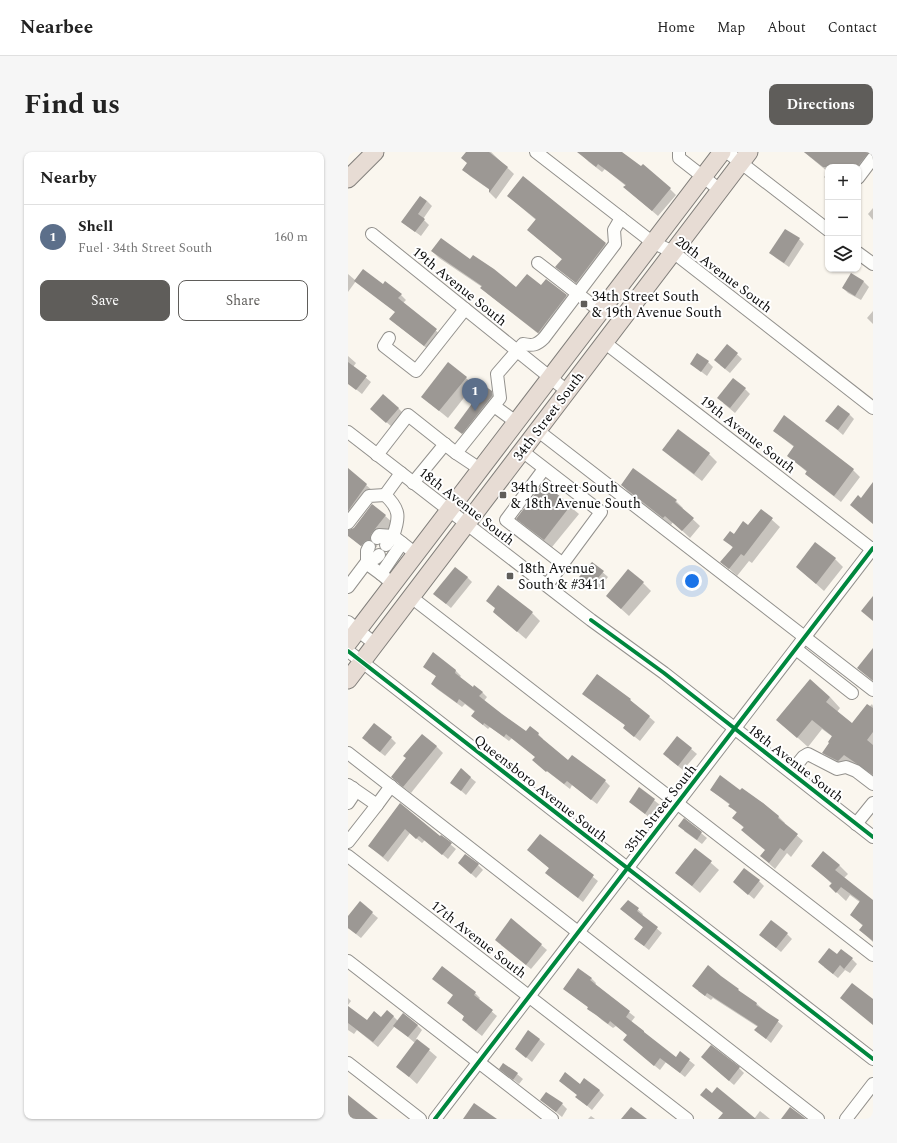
<!DOCTYPE html>
<meta charset="utf-8">
<style>
:root{--surface:#fff;--page:#f6f6f6;--text:#222;--muted:#767676;--line:#e0e0e0;--accent:#5f5d5a}
body{margin:0;font-family:Spectral,serif;background:var(--page);color:var(--text)}
.controls{position:absolute;right:12px;top:12px;display:grid;overflow:hidden;border-radius:8px;box-shadow:0 1px 3px #0004}
.controls button{width:36px;height:36px;display:grid;place-items:center;padding:0;border:0;border-bottom:1px solid var(--line);background:var(--surface);color:var(--text);font:20px sans-serif}
.you{position:absolute;left:344px;top:429px;width:14px;height:14px;margin:-10px;border:3px solid #fff;border-radius:50%;background:#1a73e8;box-shadow:0 0 0 6px #1a73e833}
.badge{display:grid;place-items:center;width:26px;height:26px;border-radius:50%;background:var(--accent);color:#fff;font-size:13px;font-weight:700}
.pin{position:absolute;translate:-50% -33px;filter:drop-shadow(0 1px 2px #0008)}
.pin::after{content:'';position:absolute;top:21px;width:14px;height:12px;background:inherit;clip-path:polygon(0 0,100% 0,50% 100%)}
.list{margin:0;padding:0;list-style:none}
h2{display:flex;justify-content:space-between;align-items:center;height:52px;margin:0;padding:0 16px;font-size:17px}
h2 small{font-size:13px;font-weight:400;color:var(--muted)}
.list li{display:grid;grid-template-columns:26px 1fr auto;gap:12px;align-items:center;box-sizing:border-box;height:64px;padding:0 16px;border-top:1px solid var(--line)}
.list b{display:block;font-size:15px;white-space:nowrap}
.list p{margin:0;font-size:13px;white-space:nowrap;color:var(--muted)}
.list em{font-size:13px;font-style:normal;color:var(--muted)}
.actions{display:flex;gap:8px;padding:12px 16px}
.actions a{flex:1;padding:9px 0;border:1px solid var(--accent);border-radius:8px;text-align:center;font-size:14px;color:var(--accent)}
.actions .main{background:var(--accent);color:#fff}
.icon{flex:none;width:22px;height:22px;fill:none;stroke:currentColor;stroke-width:2;stroke-linecap:round;stroke-linejoin:round}
.map{position:relative;flex:none;width:525px;height:967px;overflow:hidden;border-radius:8px}
header{display:flex;align-items:center;gap:24px;box-sizing:border-box;height:56px;padding:0 20px;background:var(--surface);border-bottom:1px solid var(--line)}
header strong{font-size:19px}
nav{display:flex;gap:22px;margin-inline-start:auto;font-size:14px}
.intro{display:flex;align-items:center;justify-content:space-between;box-sizing:border-box;height:96px;padding:0 24px}
h1{margin:0;font-size:28px}
.button{padding:10px 18px;border-radius:8px;background:var(--accent);color:#fff;font-size:14px;font-weight:700}
main{display:flex;gap:24px;padding:0 24px}
aside{flex:1;background:var(--surface);border-radius:8px;box-shadow:0 1px 3px #0004}
.map>svg:first-child{display:block}
.shadow{fill:#0003}
.building{fill:#9c9894}
.lines{fill:none;stroke-linecap:round;stroke-linejoin:round}
.minor-casing{stroke:#93918d;stroke-width:14}
.highway-casing{stroke:#807e7a;stroke-width:19}
.minor{stroke:#fefefc;stroke-width:12}
.highway{stroke:#e7dcd4;stroke-width:17}
.cycleway-casing{stroke:#fff;stroke-width:6}
.cycleway{stroke:#00873e;stroke-width:4}
.poi-dot{fill:#5f5d5a;stroke:#fff;stroke-width:1.5}
.labels{text-anchor:middle;stroke-width:4;stroke-linejoin:round;paint-order:stroke}
.street-label{font-size:14px;fill:#0b0b0b;stroke:#fff}
.poi-label{font-size:14px;fill:#0b0b0b;stroke:#fff;text-anchor:start}
</style>
<header>
<strong>Nearbee</strong>
<nav><a>Home</a><a>Map</a><a>About</a><a>Contact</a></nav>
</header>
<div class="intro"><h1>Find us</h1><a class="button">Directions</a></div>
<main>
<aside>
<h2>Nearby<small></small></h2>
<ul class="list">
<li><span class="badge" style="background:#5c6f8a">1</span><div><b>Shell</b><p>Fuel · 34th Street South</p></div><em>160 m</em></li>
</ul>
<div class="actions"><a class="main">Save</a><a>Share</a></div>
</aside>
<div class="map">
<svg width="525" height="967" viewBox="0 0 525 967">
<rect width="100%" height="100%" fill="#faf6ee"/>
<!-- shadow -->
<g class="shadow">
<polygon points="120,0 143,0 166,22 148,47 142,41 142,38 122,24 116,18 120,12"/>
<polygon points="231,0 272,0 322,37 328,43 310,64 283,41 278,34 257,17 254,20 241,10"/>
<polygon points="456,0 524,0 525,1 510,34 510,15 480,15 480,20"/>
<polygon points="480,21 480,29 476,25"/>
<polygon points="175,26 257,92 265,99 236,138 209,115 215,108 180,78 188,68 160,44"/>
<polygon points="79,49 84,54 75,67 81,73 73,84 54,70"/>
<polygon points="525,56 525,68 520,62"/>
<polygon points="451,87 456,92 441,115 428,106 423,101"/>
<polygon points="84,99 122,108 169,137 193,135 218,144 225,150 197,187 140,142 134,135 91,106"/>
<polygon points="0,122 7,128 35,133 53,143 58,148 55,151 93,183 81,198 48,172 48,160 8,129 0,140"/>
<polygon points="503,123 516,130 521,135 513,148 500,141 495,136"/>
<polygon points="525,159 525,172 519,166"/>
<polygon points="379,193 394,207 382,221 372,213"/>
<polygon points="0,204 8,211 5,215 23,230 14,242 0,231"/>
<polygon points="360,210 365,215 359,224 343,212"/>
<polygon points="118,226 126,233 100,266 74,245"/>
<polygon points="397,237 402,242 387,261 375,251"/>
<polygon points="143,240 146,243 146,246 117,283 110,278"/>
<polygon points="50,256 55,261 44,275 29,262"/>
<polygon points="501,262 506,267 495,283 479,269"/>
<polygon points="437,265 505,318 512,325 493,350 465,328 458,321 459,320 440,304 446,295 426,279"/>
<polygon points="315,298 361,302 369,310 354,329 323,305"/>
<polygon points="3,320 25,339 6,365 0,360 0,324"/>
<polygon points="195,332 231,362 204,395 177,374 170,366"/>
<polygon points="274,333 328,349 335,356 334,357 352,374 342,386 325,370 323,373 281,341"/>
<polygon points="25,353 45,371 30,390 29,395 24,397 21,401 0,383"/>
<polygon points="413,358 432,375 404,411 401,409 389,424 374,410 385,396 377,387 400,374"/>
<polygon points="487,407 495,415 476,439 449,415"/>
<polygon points="244,411 260,425 249,439 238,430"/>
<polygon points="119,425 124,430 103,456 92,447"/>
<polygon points="295,431 303,439 281,464 259,444"/>
<polygon points="146,460 184,461 192,469 178,487"/>
<polygon points="76,515 108,519 113,524 111,526 125,536 134,540 139,545 136,549 178,580 190,582 195,587 195,588 220,609 257,629 262,634 249,652 224,633 222,637 191,613 188,605 164,586 161,589 142,575 140,577 124,564 127,560 117,552 114,555 89,537 84,532 89,525"/>
<polygon points="250,523 282,548 307,570 292,589 282,581 278,574 236,542"/>
<polygon points="482,545 492,556 489,560 504,572 524,552 525,554 525,624 515,619 486,611 475,601 485,585 474,577 460,595 430,568"/>
<polygon points="329,585 349,602 335,618 321,607"/>
<polygon points="43,586 48,591 37,604 20,591"/>
<polygon points="88,594 95,601 63,641 51,632"/>
<polygon points="113,618 128,630 118,643 103,630"/>
<polygon points="292,637 312,653 302,666 282,650"/>
<polygon points="363,638 392,639 415,651 431,665 437,671 436,672 455,689 443,705 439,701 427,717 413,704 418,698 386,666 389,661 382,654 382,653"/>
<polygon points="52,652 108,697 100,707 77,688 74,691 62,681 40,710 21,694"/>
<polygon points="336,667 359,686 354,692 336,679"/>
<polygon points="347,697 371,718 352,741 328,721"/>
<polygon points="180,698 231,714 250,729 235,750 204,726 202,717"/>
<polygon points="111,711 130,713 135,718 128,726"/>
<polygon points="491,713 500,722 496,726 525,750 525,790 512,778 515,774 503,763 513,751 502,743 498,749 482,734 484,732 465,714"/>
<polygon points="411,729 416,734 406,747 386,730"/>
<polygon points="280,749 295,762 294,764 314,781 301,798 287,787 296,776 273,757"/>
<polygon points="12,751 30,766 13,786 0,776 0,766"/>
<polygon points="163,767 199,798 183,817 153,793"/>
<polygon points="439,782 444,787 433,800 412,783"/>
<polygon points="489,803 504,807 509,812 502,821 497,818 490,826 476,815"/>
<polygon points="243,826 248,831 247,833 287,865 283,870 328,907 332,901 347,913 337,925 318,910 312,918 302,910 280,883 268,874 265,876 254,868 241,856 216,837"/>
<polygon points="390,838 395,843 409,852 435,874 423,891 408,878 410,875 365,846 363,848 350,839"/>
<polygon points="127,841 132,846 130,848 149,864 134,884 120,873 117,865 106,856"/>
<polygon points="0,846 3,849 0,853"/>
<polygon points="0,855 19,870 45,864 50,869 69,873 74,878 68,887 89,905 69,932 49,914 67,891 47,874 30,895 9,878 6,882 0,878"/>
<polygon points="181,879 197,892 184,910 168,897"/>
<polygon points="359,910 391,916 396,921 386,933"/>
<polygon points="158,922 169,922 175,927 171,932"/>
<polygon points="212,929 251,938 256,943 244,958 229,945 230,943"/>
<polygon points="364,942 406,967 412,959 422,967 375,967 376,962"/>
<polygon points="193,948 214,952 219,957 214,965"/>
<polygon points="243,964 247,967 240,967"/>
</g>
<!-- building -->
<g class="building">
<polygon points="118,0 141,0 160,15 141,41 141,37 114,18 119,11 113,6"/>
<polygon points="229,0 274,0 293,14 295,12 323,36 304,59 275,35 278,33 250,12 248,15"/>
<polygon points="456,0 521,0 509,15 475,15"/>
<polygon points="175,24 258,91 228,131 207,115 214,107 179,78 188,67 159,44"/>
<polygon points="72,44 79,49 70,62 77,67 67,80 53,70"/>
<polygon points="437,77 452,86 436,111 421,101"/>
<polygon points="93,86 122,107 125,103 146,117 168,135 179,122 193,133 198,127 219,143 190,181 132,136 134,134 83,99"/>
<polygon points="15,117 35,132 37,129 54,142 50,146 89,177 76,194 41,167 47,160 6,129"/>
<polygon points="503,121 516,129 507,144 494,136"/>
<polygon points="379,192 390,201 377,217 366,208"/>
<polygon points="349,201 361,209 353,220 342,212"/>
<polygon points="0,210 19,224 8,238 0,232"/>
<polygon points="100,210 119,225 91,259 73,245"/>
<polygon points="385,226 398,236 382,256 369,246"/>
<polygon points="137,234 144,239 144,244 114,282 106,276"/>
<polygon points="35,242 51,256 38,271 22,257"/>
<polygon points="490,253 502,262 490,278 477,269"/>
<polygon points="436,263 506,317 486,344 457,322 459,319 439,304 446,294 425,279"/>
<polygon points="330,277 362,301 346,322 314,298"/>
<polygon points="0,316 19,332 0,359"/>
<polygon points="285,316 329,348 327,350 346,366 334,379 317,364 315,366 273,333"/>
<polygon points="525,330 525,372 502,353 510,343 513,346"/>
<polygon points="195,331 223,353 196,388 168,367"/>
<polygon points="24,352 38,363 23,382 22,388 17,389 13,394 0,384 0,378 6,376"/>
<polygon points="413,357 425,366 396,404 393,402 381,417 372,410 385,395 375,388 382,379 386,382 395,369 400,373"/>
<polygon points="467,390 488,406 468,432 448,415"/>
<polygon points="244,410 256,419 243,434 231,425"/>
<polygon points="107,415 120,425 98,452 85,442"/>
<polygon points="280,417 296,430 273,457 258,444"/>
<polygon points="150,433 185,460 169,480 145,460 147,456 138,449"/>
<polygon points="525,444 525,469 513,459"/>
<polygon points="525,496 525,529 509,516"/>
<polygon points="85,500 108,518 107,521 125,535 126,533 135,540 131,544 154,562 178,579 182,574 191,581 190,583 220,608 224,603 258,628 243,648 219,629 216,632 199,619 198,620 184,608 187,605 158,582 156,585 136,571 135,573 123,564 127,559 111,547 109,551 83,532 88,524 75,515"/>
<polygon points="249,522 283,547 282,548 302,564 286,585 275,576 277,573 234,542"/>
<polygon points="462,527 482,545 478,550 504,571 519,552 525,556 525,580 519,588 525,593 525,623 496,603 490,609 474,601 481,591 480,590 484,584 464,568 449,586 428,568"/>
<polygon points="26,571 44,585 32,600 14,586"/>
<polygon points="74,582 89,594 55,635 43,625 58,606 55,604"/>
<polygon points="329,584 344,596 330,614 315,602"/>
<polygon points="113,616 123,625 113,639 102,631"/>
<polygon points="372,623 392,638 394,636 415,651 431,664 430,666 450,682 436,699 432,696 421,711 412,704 417,698 393,678 396,675 384,666 389,660 380,654 382,652 362,638"/>
<polygon points="291,635 307,647 297,662 281,650"/>
<polygon points="52,651 92,684 93,683 104,691 94,703 71,684 68,687 57,677 35,705 20,694"/>
<polygon points="336,666 354,680 349,688 330,674"/>
<polygon points="192,682 246,723 230,746 197,721 201,716 179,698"/>
<polygon points="347,696 364,709 344,734 327,721"/>
<polygon points="475,699 492,713 487,718 525,748 525,789 511,778 515,773 502,763 512,749 493,735 488,741 481,734 484,731 463,714"/>
<polygon points="117,702 131,712 123,722 110,711"/>
<polygon points="396,716 412,728 400,743 385,730"/>
<polygon points="280,748 291,756 289,759 310,775 296,794 286,787 295,775 272,757"/>
<polygon points="12,749 25,760 8,782 0,776 0,764"/>
<polygon points="163,766 194,792 178,813 147,788"/>
<polygon points="423,768 440,781 428,796 411,783"/>
<polygon points="481,796 489,802 493,797 505,806 496,817 492,813 485,822 470,810"/>
<polygon points="360,813 373,824 391,837 390,838 409,851 408,853 431,868 418,887 406,878 410,874 359,841 357,844 344,834"/>
<polygon points="94,814 128,840 126,843 145,858 128,879 114,868 116,864 99,851 105,843 84,827"/>
<polygon points="230,816 244,826 242,828 282,859 278,865 296,879 296,880 328,905 332,899 342,907 332,921 312,906 306,914 275,888 279,883 262,869 260,872 248,863 239,857 240,855 215,837"/>
<polygon points="504,831 525,847 525,873 492,846"/>
<polygon points="0,854 19,868 26,859 33,865 39,858 46,864 25,890 0,871"/>
<polygon points="55,861 70,873 60,885 45,874"/>
<polygon points="180,878 192,887 178,906 167,897"/>
<polygon points="69,887 82,897 61,925 48,915"/>
<polygon points="363,893 392,915 381,929 353,905"/>
<polygon points="155,911 170,921 165,928 151,917"/>
<polygon points="217,920 232,932 236,926 252,938 239,954 227,945 229,943 211,929"/>
<polygon points="369,935 408,967 370,967 375,961 352,943 358,936 364,941"/>
<polygon points="198,940 215,951 208,960 192,948"/>
<polygon points="0,943 30,967 0,967"/>
<polygon points="126,951 149,967 115,967"/>
<polygon points="283,955 299,967 273,967"/>
<polygon points="442,955 458,967 433,967"/>
</g>
<g class="lines">
<!-- minor casing -->
<g class="minor-casing">
<g id="minor">
<polyline points="188,0 304,90 325,100 525,256"/>
<polyline points="331,0 331,6 372,38"/>
<polyline points="379,0 480,78"/>
<polyline points="510,26 525,6"/>
<polyline points="24,82 219,239"/>
<polyline points="510,101 525,112"/>
<polyline points="190,111 252,159"/>
<polyline points="41,186 36,194 68,219 117,157"/>
<polyline points="256,190 525,398"/>
<polyline points="146,254 168,270"/>
<polyline points="189,278 525,538"/>
<polyline points="0,280 243,468 316,521 525,685"/>
<polyline points="174,299 253,360 199,433"/>
<polyline points="108,301 132,317"/>
<path d="M29 303 60 263 108 301 152 246 149 222 175 192C185 194 189 193 196 186L267 92 266 78 273 66"/>
<polyline points="196,317 158,368 215,412"/>
<path d="M53 321 37 343C52 357 52 365 45 384L68 402"/>
<polyline points="65,331 97,292"/>
<polyline points="0,371 21,344 37,343"/>
<polyline points="29,386 31,383 45,384 38,393"/>
<polyline points="21,395 19,399 19,409 28,406 31,403"/>
<polyline points="45,432 33,422 54,391"/>
<polyline points="0,435 18,411 33,422"/>
<polyline points="63,445 525,803"/>
<polyline points="0,470 27,492"/>
<polyline points="448,497 504,541"/>
<polyline points="0,499 525,907"/>
<polyline points="0,601 470,967"/>
<polyline points="443,620 455,605 460,602 489,617 498,615 508,619 525,632"/>
<polyline points="0,633 29,653"/>
<polyline points="0,651 4,645 5,636"/>
<polyline points="508,672 525,651"/>
<polyline points="0,690 29,653 43,634"/>
<polyline points="0,704 339,967"/>
<polyline points="0,809 204,967"/>
<polyline points="0,911 72,967"/>
<polyline points="87,967 525,396"/>
<polyline points="498,967 525,932"/>
</g>
</g>
<!-- highway casing -->
<g class="highway-casing">
<g id="highway">
<polyline points="0,27 27,0"/>
<polyline points="0,491 374,0"/>
<polyline points="0,528 401,0"/>
</g>
</g>
<!-- minor -->
<use href="#minor" class="minor"/>
<!-- highway -->
<use href="#highway" class="highway"/>
<!-- cycleway casing -->
<g class="cycleway-casing">
<g id="cycleway">
<polyline points="243,468 316,521 525,685"/>
<polyline points="0,499 525,907"/>
<polyline points="87,967 525,396"/>
</g>
</g>
<!-- cycleway -->
<use href="#cycleway" class="cycleway"/>
</g>
<!-- markers -->
<g class="poi-dot">
<rect x="232" y="148" width="8" height="8" rx="2"/>
<rect x="151" y="339" width="8" height="8" rx="2"/>
<rect x="158" y="420" width="8" height="8" rx="2"/>
</g>
<g class="labels">
<!-- street labels -->
<g class="street-label">
<text transform="translate(376 122) rotate(37)" y="5">20th Avenue South</text>
<text transform="translate(112 134) rotate(39)" y="5">19th Avenue South</text>
<text transform="translate(200 264) rotate(-53)" y="5">34th Street South</text>
<text transform="translate(400 282) rotate(38)" y="5">19th Avenue South</text>
<text transform="translate(119 354) rotate(38)" y="5">18th Avenue South</text>
<text transform="translate(448 611) rotate(38)" y="5">18th Avenue South</text>
<text transform="translate(193 636) rotate(38)" y="5">Queensboro Avenue South</text>
<text transform="translate(312 656) rotate(-52)" y="5">35th Street South</text>
<text transform="translate(131 787) rotate(38)" y="5">17th Avenue South</text>
</g>
<!-- poi labels -->
<g class="poi-label">
<text x="244" y="149">34th Street South<tspan x="244" dy="16">&amp; 19th Avenue South</tspan></text>
<text x="163" y="340">34th Street South<tspan x="163" dy="16">&amp; 18th Avenue South</tspan></text>
<text x="170" y="421">18th Avenue<tspan x="170" dy="16">South &amp; #3411</tspan></text>
</g>
</g>
</svg>
<div class="controls">
<button>+</button>
<button>−</button>
<button><svg class="icon" aria-label="layers" viewBox="0 0 24 24"><path d="M12 4l9 5-9 5-9-5zM3 14l9 5 9-5"/></svg></button>
</div>
<div class="you"></div>
<div class="pin badge" style="left:127px;top:259px;background:#5c6f8a">1</div>
</div>
</main>
